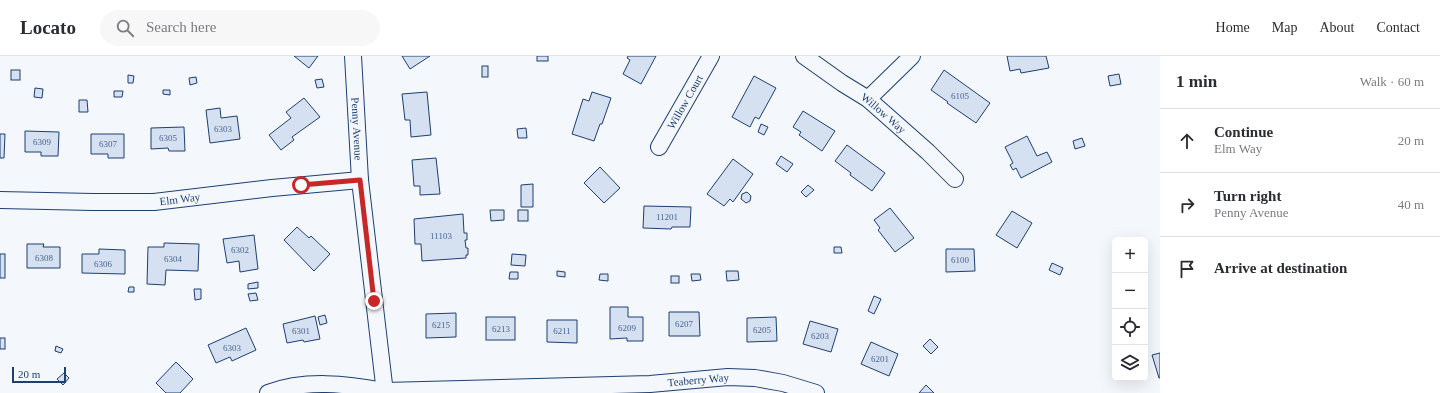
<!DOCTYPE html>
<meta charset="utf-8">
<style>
:root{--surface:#fff;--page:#f7f7f7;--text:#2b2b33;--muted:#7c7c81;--line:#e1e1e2}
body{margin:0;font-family:"Times New Roman",serif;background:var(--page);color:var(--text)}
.controls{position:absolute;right:12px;bottom:12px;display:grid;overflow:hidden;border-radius:6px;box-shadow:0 4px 16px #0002}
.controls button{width:36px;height:36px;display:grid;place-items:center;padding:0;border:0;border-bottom:1px solid var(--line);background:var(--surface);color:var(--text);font:20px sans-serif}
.scale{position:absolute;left:12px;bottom:10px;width:54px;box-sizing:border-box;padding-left:4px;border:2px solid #1d3f73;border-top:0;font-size:11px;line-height:14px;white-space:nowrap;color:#1d3f73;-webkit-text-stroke:3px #f4f7fb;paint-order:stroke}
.stop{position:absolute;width:12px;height:12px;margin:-9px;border:3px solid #c62828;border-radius:50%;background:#fff}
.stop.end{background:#c62828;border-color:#fff;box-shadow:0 1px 4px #0008}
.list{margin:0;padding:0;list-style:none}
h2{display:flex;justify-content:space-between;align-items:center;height:52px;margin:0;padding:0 16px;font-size:17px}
h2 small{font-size:13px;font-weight:400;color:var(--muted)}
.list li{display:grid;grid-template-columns:26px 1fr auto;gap:12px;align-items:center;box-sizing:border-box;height:64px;padding:0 16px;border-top:1px solid var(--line)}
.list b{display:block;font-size:15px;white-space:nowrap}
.list p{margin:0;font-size:13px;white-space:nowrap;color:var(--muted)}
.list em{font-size:13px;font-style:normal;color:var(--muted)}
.icon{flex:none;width:22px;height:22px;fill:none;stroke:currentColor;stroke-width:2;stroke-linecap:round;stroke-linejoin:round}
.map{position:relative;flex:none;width:1160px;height:337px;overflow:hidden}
header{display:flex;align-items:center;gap:24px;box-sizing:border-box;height:56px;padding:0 20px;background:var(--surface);border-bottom:1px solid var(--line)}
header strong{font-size:19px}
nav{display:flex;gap:22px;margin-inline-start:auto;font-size:14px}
.search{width:280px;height:36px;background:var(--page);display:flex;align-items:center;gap:10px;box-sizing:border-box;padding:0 14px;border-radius:22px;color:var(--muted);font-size:15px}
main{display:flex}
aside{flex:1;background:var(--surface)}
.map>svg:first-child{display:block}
.building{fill:#d5e0f0;stroke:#1d3f73}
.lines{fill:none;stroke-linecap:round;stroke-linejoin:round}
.minor-casing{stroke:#1d3f73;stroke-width:18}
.minor{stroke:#f4f7fb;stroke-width:16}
.route{stroke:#c62828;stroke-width:5}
.labels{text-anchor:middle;stroke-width:3;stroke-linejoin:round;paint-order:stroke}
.number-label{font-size:9px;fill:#4b6792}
.street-label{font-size:11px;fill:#1d3f73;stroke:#f4f7fb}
</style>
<header>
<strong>Locato</strong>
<div class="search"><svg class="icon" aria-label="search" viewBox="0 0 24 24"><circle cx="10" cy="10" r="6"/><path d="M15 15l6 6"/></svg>Search here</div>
<nav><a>Home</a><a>Map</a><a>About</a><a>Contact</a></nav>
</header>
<main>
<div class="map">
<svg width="1160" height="337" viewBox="0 0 1160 337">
<rect width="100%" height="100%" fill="#f4f7fb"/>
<!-- building -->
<g class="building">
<polygon points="294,0 318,0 309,12"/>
<polygon points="402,0 430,0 410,13"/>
<rect x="537" y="0" width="11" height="5"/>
<polygon points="628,0 656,0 641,28 623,18 630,4 627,2"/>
<polygon points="1007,0 1046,0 1049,12 1021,17 1020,13 1010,15"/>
<rect x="482" y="10" width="6" height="11"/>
<rect x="11" y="14" width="9" height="10"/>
<polygon points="944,14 990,47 976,67 947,47 948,46 931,34"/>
<polygon points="1119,18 1121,28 1110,30 1108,20"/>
<polygon points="128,19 134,20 133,27 128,27"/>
<polygon points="754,20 776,32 759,63 755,61 750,71 732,61"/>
<polygon points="196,21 197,27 190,29 189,22"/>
<polygon points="322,23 324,31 317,32 315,24"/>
<polygon points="35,32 43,33 42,42 34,41"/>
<polygon points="163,34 170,34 170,39 163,38"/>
<polygon points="114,35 123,35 122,41 114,41"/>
<polygon points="427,36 431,79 411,81 410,64 405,64 402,38"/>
<polygon points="592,36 611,42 602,68 600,68 594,85 572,78 583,43 589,45"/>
<polygon points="304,42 320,61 292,81 294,84 281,94 269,79 291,62 286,56"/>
<polygon points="79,44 87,44 88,56 79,56"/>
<polygon points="220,52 221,62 237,60 240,83 210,87 206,54"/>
<polygon points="803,55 835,75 822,95 799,79 801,76 793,71"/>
<polygon points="761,68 768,71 764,79 758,76"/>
<polygon points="184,71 185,95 169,95 168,92 151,93 151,72"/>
<polygon points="526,72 527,82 518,82 517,73"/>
<polygon points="25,75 59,76 58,100 41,100 41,96 25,96"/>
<polygon points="0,78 5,78 4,102 0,102"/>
<polygon points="91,78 124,78 124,102 108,102 108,98 91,98"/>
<polygon points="1027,80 1037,100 1047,96 1052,106 1021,122 1016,112 1013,114 1010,109 1013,107 1005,91"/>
<polygon points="1082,82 1085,90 1075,93 1073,85"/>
<polygon points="847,89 885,117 872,135 850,119 851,117 835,105"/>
<polygon points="781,100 793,108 787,116 776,108"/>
<polygon points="436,102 440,138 420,139 420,130 414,130 412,104"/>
<polygon points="733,103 753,118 733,146 730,143 724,150 707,138"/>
<polygon points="600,111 620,132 604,147 584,127"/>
<polygon points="533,128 533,151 521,151 521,129"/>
<polygon points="808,129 814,134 806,141 801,136"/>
<polygon points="747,136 751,140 750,145 746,147 741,143 742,138"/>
<polygon points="644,150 691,151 690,171 672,171 671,173 643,172"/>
<polygon points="890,152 914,182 895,196 878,174 880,172 874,164"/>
<polygon points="490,154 504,154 504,164 491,165"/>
<rect x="518" y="154" width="10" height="11"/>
<polygon points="1012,155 1032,167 1017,192 996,179"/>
<polygon points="463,158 464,177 467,177 467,184 465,184 466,192 468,192 468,199 466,199 466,202 422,205 421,188 415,188 414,163"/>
<polygon points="297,171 309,182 311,180 330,198 314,215 284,184"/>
<polygon points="254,179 258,213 240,216 239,205 227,207 223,183"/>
<polygon points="164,187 199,188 198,215 166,214 165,229 147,228 148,191 164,191"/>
<polygon points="27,188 44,188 43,191 60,191 60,212 27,212"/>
<polygon points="834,191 841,191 842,197 834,197"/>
<polygon points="99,193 125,194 125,218 82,217 82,198 99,198"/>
<polygon points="946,193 974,193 975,215 946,216"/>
<rect x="0" y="198" width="5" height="24"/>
<polygon points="512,198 526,199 525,210 511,209"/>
<polygon points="1052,207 1063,212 1060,219 1049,214"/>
<polygon points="557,215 565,216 565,221 557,220"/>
<polygon points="726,215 738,215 739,224 727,225"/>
<polygon points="510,216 518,216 518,223 509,223"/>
<polygon points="600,218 608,218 608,225 599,224"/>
<polygon points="691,218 700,218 701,224 692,225"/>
<rect x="671" y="220" width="8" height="7"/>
<polygon points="258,226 258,232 248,233 248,228"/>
<polygon points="129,231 134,231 134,236 128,236"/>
<polygon points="194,233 201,233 201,243 195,244"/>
<polygon points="256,237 258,244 250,245 248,238"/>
<polygon points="874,240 881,243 874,258 868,255"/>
<polygon points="610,251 628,251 628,261 643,261 643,285 627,285 627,282 610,283"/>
<polygon points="669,256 699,256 700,280 669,280"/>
<polygon points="456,257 456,281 426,282 426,258"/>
<polygon points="325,259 327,267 320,269 318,261"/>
<polygon points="315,260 320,283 304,286 303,284 287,287 283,268"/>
<rect x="486" y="261" width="29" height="23"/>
<polygon points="776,261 777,285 747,286 747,262"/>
<polygon points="547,264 577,264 577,287 547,286"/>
<polygon points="810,265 838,273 831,296 803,288"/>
<polygon points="246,272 256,294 232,305 230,301 216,307 208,289"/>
<rect x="0" y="282" width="5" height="11"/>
<polygon points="930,283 938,291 931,298 923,290"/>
<polygon points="871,286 898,298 889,320 861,308"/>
<polygon points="56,290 63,293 61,297 55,295"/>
<polygon points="1160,297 1160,322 1159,322 1152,299"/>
<polygon points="176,306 193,323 180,337 166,337 156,327"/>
<polygon points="64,317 69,322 63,329 57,323"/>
<polygon points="926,329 934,337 919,337"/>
</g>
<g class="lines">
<!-- minor casing -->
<g class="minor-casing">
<g id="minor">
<path id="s1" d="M353 0 360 124 385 337"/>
<path id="s2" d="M804 0 842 27 868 43 928 96 955 123"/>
<polyline points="868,43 912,0"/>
<path id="s3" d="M659 91 711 0"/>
<path id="s4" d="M0 144 93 146H154L272 132 360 124"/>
<path id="s5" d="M268 337C305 323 347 328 385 335L650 328 728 321 755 322 783 327 816 337"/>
</g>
</g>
<!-- minor -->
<use href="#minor" class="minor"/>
</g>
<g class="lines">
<!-- route -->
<polyline class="route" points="301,129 360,124 374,245"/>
</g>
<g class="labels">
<!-- number labels -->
<g class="number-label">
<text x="960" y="43">6105</text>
<text x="223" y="76">6303</text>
<text x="168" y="85">6305</text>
<text x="42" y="89">6309</text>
<text x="108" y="91">6307</text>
<text x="667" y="164">11201</text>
<text x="441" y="183">11103</text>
<text x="240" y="197">6302</text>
<text x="44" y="205">6308</text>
<text x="173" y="206">6304</text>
<text x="960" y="207">6100</text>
<text x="103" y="211">6306</text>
<text x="684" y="271">6207</text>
<text x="441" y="272">6215</text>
<text x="627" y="275">6209</text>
<text x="501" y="276">6213</text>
<text x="762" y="277">6205</text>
<text x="301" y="278">6301</text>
<text x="562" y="278">6211</text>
<text x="820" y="283">6203</text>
<text x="232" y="295">6303</text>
<text x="880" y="306">6201</text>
</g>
<!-- street labels -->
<g class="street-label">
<text dy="4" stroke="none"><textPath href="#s3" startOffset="52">Willow Court</textPath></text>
<text dy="4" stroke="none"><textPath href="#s2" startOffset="98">Willow Way</textPath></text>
<text dy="4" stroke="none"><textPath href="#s1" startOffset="73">Penny Avenue</textPath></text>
<text dy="4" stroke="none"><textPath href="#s4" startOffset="180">Elm Way</textPath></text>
<text dy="4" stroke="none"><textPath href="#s5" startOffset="432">Teaberry Way</textPath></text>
</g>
</g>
</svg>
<div class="controls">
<button>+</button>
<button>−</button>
<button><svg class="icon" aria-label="locate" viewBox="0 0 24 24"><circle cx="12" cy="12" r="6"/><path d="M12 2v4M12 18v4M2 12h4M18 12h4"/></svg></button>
<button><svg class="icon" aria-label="layers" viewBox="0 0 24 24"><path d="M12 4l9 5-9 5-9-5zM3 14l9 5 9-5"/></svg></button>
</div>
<div class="scale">20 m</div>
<div class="stop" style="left:301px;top:129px"></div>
<div class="stop end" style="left:374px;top:245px"></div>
</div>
<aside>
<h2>1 min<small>Walk · 60 m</small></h2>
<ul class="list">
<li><svg class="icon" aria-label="ahead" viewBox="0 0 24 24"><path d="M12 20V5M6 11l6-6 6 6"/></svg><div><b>Continue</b><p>Elm Way</p></div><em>20 m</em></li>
<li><svg class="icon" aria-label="right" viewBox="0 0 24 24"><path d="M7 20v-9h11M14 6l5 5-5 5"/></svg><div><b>Turn right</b><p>Penny Avenue</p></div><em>40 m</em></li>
<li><svg class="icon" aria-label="arrive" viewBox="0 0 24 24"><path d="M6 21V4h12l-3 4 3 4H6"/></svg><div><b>Arrive at destination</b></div></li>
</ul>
</aside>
</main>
